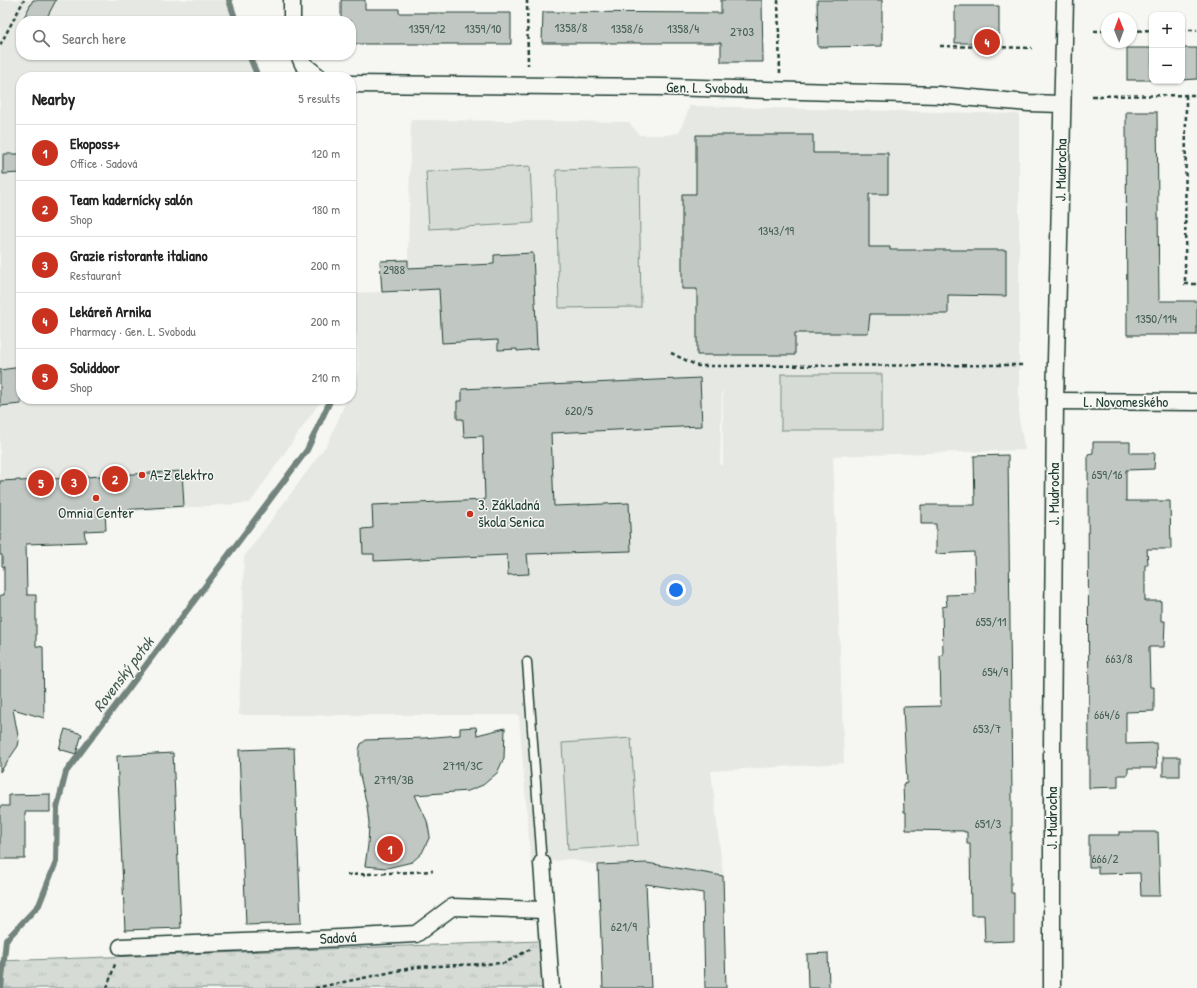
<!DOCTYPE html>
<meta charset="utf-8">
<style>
:root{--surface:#fff;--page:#f6f6f6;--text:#222;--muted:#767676;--line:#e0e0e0;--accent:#c8321e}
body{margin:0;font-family:"Patrick Hand",sans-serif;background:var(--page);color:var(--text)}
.controls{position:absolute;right:12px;top:12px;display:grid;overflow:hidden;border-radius:8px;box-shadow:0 1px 3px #0004}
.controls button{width:36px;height:36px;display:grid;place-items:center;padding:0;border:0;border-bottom:1px solid var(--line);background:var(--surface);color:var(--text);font:20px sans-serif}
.compass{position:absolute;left:1101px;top:12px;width:36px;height:36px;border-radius:50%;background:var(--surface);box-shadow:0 1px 3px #0004;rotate:359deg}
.you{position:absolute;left:676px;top:590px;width:14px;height:14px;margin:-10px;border:3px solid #fff;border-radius:50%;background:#1a73e8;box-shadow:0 0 0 6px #1a73e833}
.badge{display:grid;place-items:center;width:26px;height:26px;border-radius:50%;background:var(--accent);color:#fff;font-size:13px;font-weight:700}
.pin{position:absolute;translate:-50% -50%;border:2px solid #fff;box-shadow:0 1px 4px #0006}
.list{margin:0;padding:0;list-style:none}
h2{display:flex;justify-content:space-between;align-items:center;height:52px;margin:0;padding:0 16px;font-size:17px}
h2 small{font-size:13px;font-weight:400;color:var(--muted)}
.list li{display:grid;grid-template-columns:26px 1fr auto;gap:12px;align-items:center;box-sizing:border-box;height:56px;padding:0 16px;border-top:1px solid var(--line)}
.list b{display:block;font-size:15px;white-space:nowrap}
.list p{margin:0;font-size:13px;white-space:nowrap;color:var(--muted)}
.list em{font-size:13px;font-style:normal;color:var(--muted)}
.icon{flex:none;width:22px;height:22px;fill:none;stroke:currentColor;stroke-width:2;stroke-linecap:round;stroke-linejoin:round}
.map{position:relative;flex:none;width:1197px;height:988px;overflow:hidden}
.search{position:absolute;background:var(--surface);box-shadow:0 1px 3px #0004;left:16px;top:16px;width:340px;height:44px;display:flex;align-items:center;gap:10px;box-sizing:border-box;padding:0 14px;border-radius:16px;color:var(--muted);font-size:15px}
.panel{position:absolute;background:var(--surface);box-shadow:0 1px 3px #0004;left:16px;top:72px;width:340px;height:332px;border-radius:16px}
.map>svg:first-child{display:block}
.built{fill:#e6e8e4;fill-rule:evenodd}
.grass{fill:#d6dbd6;stroke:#7a8c85}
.park{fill:url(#park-tufts);stroke:#7a8c85}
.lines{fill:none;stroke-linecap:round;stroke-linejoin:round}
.stream{stroke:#72847d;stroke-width:6}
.building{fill:#c1c8c3;stroke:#1f3d34}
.service-casing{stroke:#1f3d34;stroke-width:11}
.minor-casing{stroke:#1f3d34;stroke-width:19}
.path{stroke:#1f3d34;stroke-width:2.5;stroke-dasharray:4 3;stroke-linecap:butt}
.service{stroke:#f6f6f2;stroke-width:8}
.minor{stroke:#f6f6f2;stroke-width:16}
.poi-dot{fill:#c8321e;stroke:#f6f6f2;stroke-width:1.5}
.labels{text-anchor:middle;stroke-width:3;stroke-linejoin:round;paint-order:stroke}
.number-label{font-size:13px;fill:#486058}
.street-label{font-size:15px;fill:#1f3d34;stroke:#f6f6f2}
.poi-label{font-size:15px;fill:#1f3d34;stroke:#f6f6f2;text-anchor:start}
.water-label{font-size:16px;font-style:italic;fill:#425a52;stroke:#f6f6f2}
</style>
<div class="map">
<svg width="1197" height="988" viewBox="0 0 1197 988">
<defs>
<pattern id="park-tufts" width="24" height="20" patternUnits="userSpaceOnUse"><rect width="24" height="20" fill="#d6dbd6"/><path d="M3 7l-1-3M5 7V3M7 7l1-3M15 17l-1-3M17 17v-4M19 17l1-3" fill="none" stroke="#b7bdb8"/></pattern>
</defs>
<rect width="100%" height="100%" fill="#f6f6f2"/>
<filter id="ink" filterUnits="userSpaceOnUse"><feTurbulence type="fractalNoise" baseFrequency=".025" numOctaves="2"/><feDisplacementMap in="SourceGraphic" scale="8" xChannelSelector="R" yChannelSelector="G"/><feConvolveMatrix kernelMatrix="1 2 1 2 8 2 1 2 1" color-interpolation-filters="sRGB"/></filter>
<g filter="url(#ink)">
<!-- built -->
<g class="built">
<polygon points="0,0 226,0 234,21 21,21 21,55 246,55 254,77 21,77 21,399 322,399 250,503 0,521"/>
<path d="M690 106 1019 114V420L1025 450 833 456 844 763 711 771 723 876 646 862 597 865 569 859 531 864 519 715H239L244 557 328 443 347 399H351V389L359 372 357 336 351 318V293L381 292 380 261 408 259 411 120 629 122 639 135H666L679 133ZM723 391V465H720L722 391Z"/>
</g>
<!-- grass -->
<g class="grass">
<polygon points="530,166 533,223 429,229 426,172"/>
<polygon points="639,168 641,307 559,308 556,170"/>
<rect x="781" y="374" width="101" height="56"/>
<polygon points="631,738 638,845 568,850 562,743"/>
</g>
<!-- park -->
<polygon class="park" points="540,941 546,988 0,988 0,961"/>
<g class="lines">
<!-- stream -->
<g class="stream">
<polyline points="229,0 236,21"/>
<polyline points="249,55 258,77"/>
<polyline points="1,988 6,940 39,905 56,862 57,808 66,772 307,450 331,399"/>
</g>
</g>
<!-- building -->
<g class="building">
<polygon points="33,0 56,0 45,21 22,21"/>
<polygon points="341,0 365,0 365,9 399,9 399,13 511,13 511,44 351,44 351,21 341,21"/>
<polygon points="721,0 762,0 763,62 721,62 721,43 542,43 543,12 721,13"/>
<polygon points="817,0 882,0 882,46 818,47"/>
<polygon points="955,6 999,6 999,34 997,39 989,43 955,43"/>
<rect x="1127" y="48" width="25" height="32"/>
<polygon points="1182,48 1197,48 1197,79 1182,80"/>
<polygon points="1126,112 1157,112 1159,301 1197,301 1197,335 1127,335"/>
<polygon points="696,135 813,135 813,153 888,153 888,194 869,194 869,247 890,247 890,250 1006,250 1006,296 948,295 948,314 870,314 868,333 795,333 795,355 697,355 697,289 682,289 682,194 696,194"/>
<polygon points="3,154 21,154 21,173 3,174"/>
<polygon points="533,253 537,349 517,351 517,349 498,350 498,340 442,343 439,289 382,292 380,261 408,260 408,268 494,264 494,255"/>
<polygon points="21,367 21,404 0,406 0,370"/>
<polygon points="700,378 702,426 551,433 554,506 629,503 631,551 527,554 529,574 508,575 507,555 374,561 374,554 363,554 362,529 373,528 372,505 485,500 483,436 464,437 463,419 457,419 457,401 462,401 462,389"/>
<polygon points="1093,442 1130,442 1130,453 1155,453 1154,469 1126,470 1126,501 1170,501 1171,549 1147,549 1148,565 1145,565 1145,601 1161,601 1161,621 1165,621 1164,647 1149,647 1150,687 1154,687 1154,711 1126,712 1126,744 1156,743 1157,768 1128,768 1128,775 1118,775 1118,787 1089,788 1088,454 1093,453"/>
<polygon points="1008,455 1012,795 1012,832 1011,832 1011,893 1014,893 1014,941 985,942 984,915 971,915 970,844 967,844 967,832 964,832 964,831 906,830 906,812 904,812 903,784 907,783 903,707 941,706 940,656 943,655 942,607 947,606 946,595 975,594 974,552 936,554 936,524 921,524 921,505 975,505 974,456"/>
<polygon points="182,471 184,506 105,511 106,530 84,531 86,542 26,544 27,595 36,595 36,646 43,647 44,718 13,709 19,741 18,746 0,772 0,595 4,595 4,567 2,566 2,555 0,555 0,481 20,480 20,481"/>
<polygon points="476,727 477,735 505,728 504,758 497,773 483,785 468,791 415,795 427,821 430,836 422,853 412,862 387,868 365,866 368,845 369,823 367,806 359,771 359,750 361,744 366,740 424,738 460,735 460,728"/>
<polygon points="65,729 82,734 76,754 59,749"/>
<polygon points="294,748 301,923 246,925 239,750"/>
<polygon points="173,753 181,928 125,930 117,756"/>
<rect x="1163" y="757" width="17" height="19"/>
<polygon points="50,794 50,812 25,812 25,859 0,859 0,806 9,806 9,795"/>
<polygon points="1119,832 1158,832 1160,896 1141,896 1140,873 1098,874 1098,867 1089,867 1089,835 1119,835"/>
<polygon points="647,863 723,876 726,988 705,988 703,893 646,884 651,988 603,988 598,865"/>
<polygon points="828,953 829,988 808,988 807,954"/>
</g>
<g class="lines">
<!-- service casing -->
<g class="service-casing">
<polyline id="service" points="527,662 542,863"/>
</g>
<!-- minor casing -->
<g class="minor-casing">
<g id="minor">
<polyline points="292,0 292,21"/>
<polyline points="299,55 303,64 319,77"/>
<polyline points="351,84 666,87 939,95 1029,103 1062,104"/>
<polyline points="1055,401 1197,402"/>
<polyline points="542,863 551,988"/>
<polyline points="121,947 320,939 416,934 452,907 545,910"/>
<polyline points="1052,988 1052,750 1055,401 1065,0"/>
</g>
</g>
<!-- path -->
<g class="path">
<polyline points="527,0 528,65"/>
<polyline points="778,0 780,73"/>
<polyline points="1182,30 1197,30"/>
<polyline points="1094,31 1107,31"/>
<polyline points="1131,31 1152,30"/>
<polyline points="0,45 24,0"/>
<polyline points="940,46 1032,48"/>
<polyline points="1186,95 1185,284 1197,284"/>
<polyline points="1092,96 1197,95"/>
<polyline points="671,353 698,366 1024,365"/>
<polyline points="347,875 433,871"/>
<polyline points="107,988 115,964"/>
<polyline points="315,988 416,967 505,963 530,949"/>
</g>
<!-- service -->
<use href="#service" class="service"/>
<!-- minor -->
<use href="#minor" class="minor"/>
</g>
</g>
<!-- markers -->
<g class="poi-dot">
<circle cx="142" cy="475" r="4"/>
<circle cx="96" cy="498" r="4"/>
<circle cx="470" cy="514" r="4"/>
</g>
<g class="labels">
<!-- number labels -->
<g class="number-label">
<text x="571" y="32">1358/8</text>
<text x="427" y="33">1359/12</text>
<text x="483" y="33">1359/10</text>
<text x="627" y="33">1358/6</text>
<text x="683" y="33">1358/4</text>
<text x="742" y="36">2703</text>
<text x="776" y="235">1343/19</text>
<text x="394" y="274">2988</text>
<text x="1156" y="323">1350/114</text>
<text x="579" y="415">620/5</text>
<text x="1107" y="479">659/16</text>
<text x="991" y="626">655/11</text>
<text x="1119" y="663">663/8</text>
<text x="995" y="676">654/9</text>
<text x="1107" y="719">664/6</text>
<text x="987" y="733">653/7</text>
<text x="463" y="770">2719/3C</text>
<text x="394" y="784">2719/3B</text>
<text x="988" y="828">651/3</text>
<text x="1105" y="863">666/2</text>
<text x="624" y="931">621/9</text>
</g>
<!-- street labels -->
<g class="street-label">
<text transform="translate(707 88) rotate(1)" y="5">Gen. L. Svobodu</text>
<text transform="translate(1061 170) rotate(-89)" y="5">J. Mudrocha</text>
<text x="1126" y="407">L. Novomeského</text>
<text transform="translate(1054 494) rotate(-90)" y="5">J. Mudrocha</text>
<text transform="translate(1052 818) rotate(-90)" y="5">J. Mudrocha</text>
<text transform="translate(338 938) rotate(-3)" y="5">Sadová</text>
</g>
<!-- poi labels -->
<g class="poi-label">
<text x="150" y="480">A-Z elektro</text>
<text x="478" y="510">3. Základná<tspan x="478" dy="17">škola Senica</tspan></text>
<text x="96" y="518" text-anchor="middle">Omnia Center</text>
</g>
<!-- water labels -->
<g class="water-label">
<text transform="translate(123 674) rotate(-53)" y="6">Rovenský potok</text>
</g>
</g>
</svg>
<div class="controls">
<button>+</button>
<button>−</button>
</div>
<svg class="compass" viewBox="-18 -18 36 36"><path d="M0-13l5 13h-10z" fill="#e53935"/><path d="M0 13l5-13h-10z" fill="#767676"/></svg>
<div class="you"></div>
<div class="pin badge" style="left:390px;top:849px">1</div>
<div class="pin badge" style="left:115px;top:479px">2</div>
<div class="pin badge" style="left:74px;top:482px">3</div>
<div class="pin badge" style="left:987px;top:42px">4</div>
<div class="pin badge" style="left:41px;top:483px">5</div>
<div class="search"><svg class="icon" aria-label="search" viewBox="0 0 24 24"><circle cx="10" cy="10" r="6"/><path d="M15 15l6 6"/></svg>Search here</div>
<section class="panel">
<h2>Nearby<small>5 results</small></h2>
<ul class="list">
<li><span class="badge">1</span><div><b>Ekoposs+</b><p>Office · Sadová</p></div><em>120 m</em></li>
<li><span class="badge">2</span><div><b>Team kadernícky salón</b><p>Shop</p></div><em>180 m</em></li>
<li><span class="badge">3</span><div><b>Grazie ristorante italiano</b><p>Restaurant</p></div><em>200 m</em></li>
<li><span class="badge">4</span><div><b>Lekáreň Arnika</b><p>Pharmacy · Gen. L. Svobodu</p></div><em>200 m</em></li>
<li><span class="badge">5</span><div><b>Soliddoor</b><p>Shop</p></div><em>210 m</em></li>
</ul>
</section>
</div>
